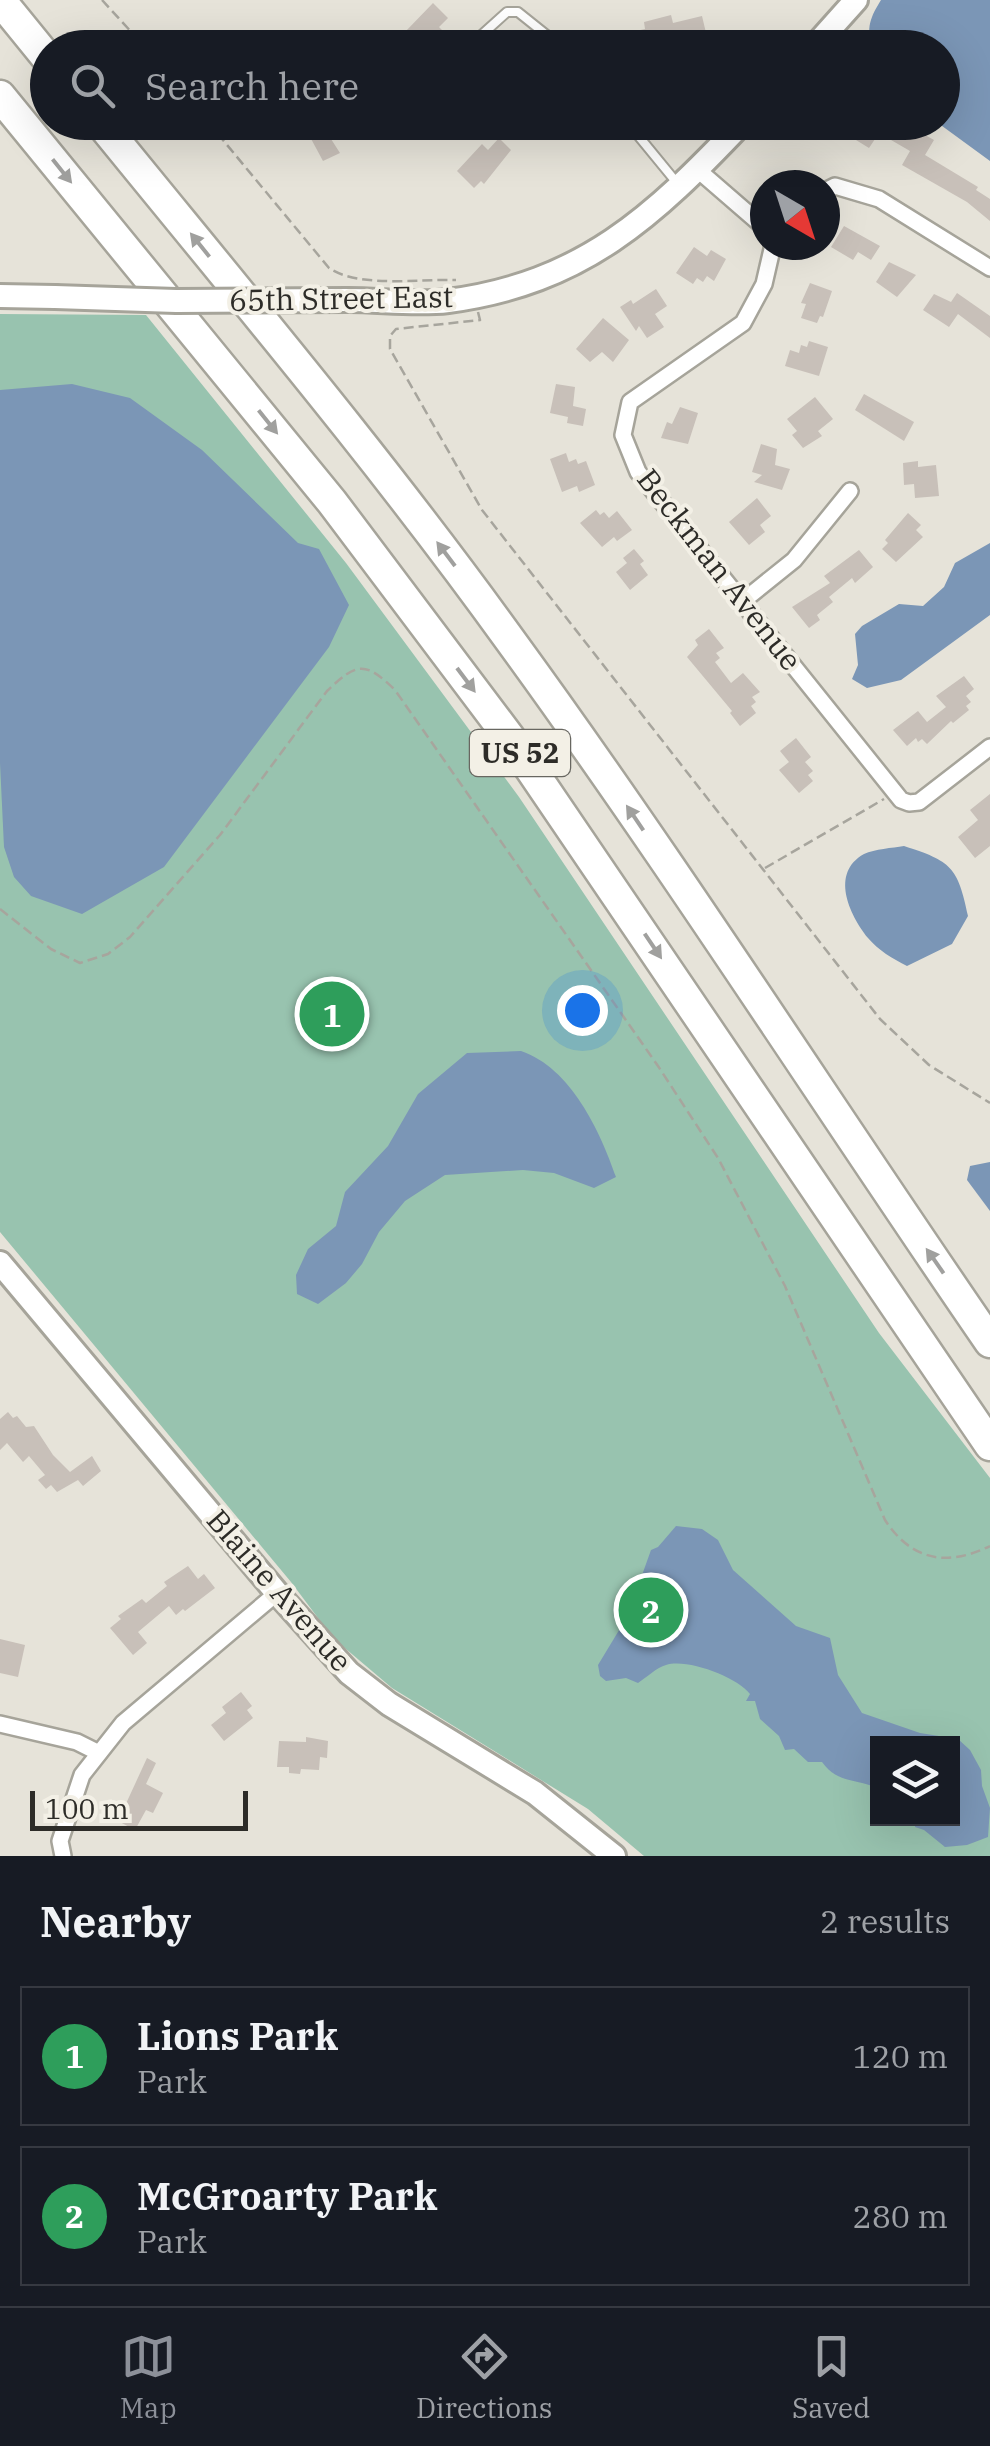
<!DOCTYPE html>
<style>
:root{--surface:#171b24;--page:#20242c;--text:#f1f3f6;--muted:#9ea1a6;--line:#363941;--accent:#8c9099}
body{margin:0;font-family:"IBM Plex Serif",serif;background:var(--page);color:var(--text)}
.controls{position:absolute;right:30px;bottom:30px;display:grid;overflow:hidden;border-radius:0px;box-shadow:0 10px 40px #0002}
.controls button{width:90px;height:90px;display:grid;place-items:center;padding:0;border:0;border-bottom:2px solid var(--line);background:var(--surface);color:var(--text);font:50px sans-serif}
.compass{position:absolute;left:750px;top:170px;width:90px;height:90px;border-radius:50%;background:var(--surface);box-shadow:0 10px 40px #0002;rotate:141deg}
.scale{position:absolute;left:30px;bottom:25px;width:218px;box-sizing:border-box;padding-left:10px;border:5px solid #2d2c28;border-top:0;font-size:28px;line-height:35px;white-space:nowrap;color:#2d2c28;-webkit-text-stroke:8px #f3f0e6;paint-order:stroke}
.you{position:absolute;left:582px;top:1010px;width:35px;height:35px;margin:-25px;border:8px solid #fff;border-radius:50%;background:#1a73e8;box-shadow:0 0 0 15px #1a73e833}
.badge{display:grid;place-items:center;width:65px;height:65px;border-radius:50%;background:var(--accent);color:#fff;font-size:32px;font-weight:700}
.pin{position:absolute;translate:-50% -50%;border:5px solid #fff;box-shadow:0 2px 10px #0006}
.list{margin:0;padding:0;list-style:none}
h2{display:flex;justify-content:space-between;align-items:center;height:130px;margin:0;padding:0 40px;font-size:42px}
h2 small{font-size:32px;font-weight:400;color:var(--muted)}
.list li{display:grid;grid-template-columns:65px 1fr auto;gap:30px;align-items:center;box-sizing:border-box;height:140px;margin:0 20px 20px;padding:0 20px;border:2px solid var(--line);border-radius:0px}
.list b{display:block;font-size:38px;white-space:nowrap}
.list p{margin:0;font-size:32px;white-space:nowrap;color:var(--muted)}
.list em{font-size:32px;font-style:normal;color:var(--muted)}
.icon{flex:none;width:55px;height:55px;fill:none;stroke:currentColor;stroke-width:2;stroke-linecap:round;stroke-linejoin:round}
.map{position:relative;flex:none;width:990px;height:1856px;overflow:hidden}
.search{position:absolute;background:var(--surface);box-shadow:0 10px 40px #0002;left:30px;right:30px;top:30px;height:110px;display:flex;align-items:center;gap:25px;box-sizing:border-box;padding:0 35px;border-radius:55px;color:var(--muted);font-size:38px}
.sheet{height:450px;background:var(--surface)}
nav{display:flex;justify-content:space-around;align-items:center;box-sizing:border-box;height:140px;border-top:2px solid var(--line);background:var(--surface);font-size:28px;color:var(--muted)}
nav a{display:grid;justify-items:center;gap:5px}
nav .on{color:var(--accent)}
.map>svg:first-child{display:block}
.green{fill:#98c3af;fill-rule:evenodd}
.water{fill:#7b96b6}
.building{fill:#c8c0b9}
.lines{fill:none;stroke-linecap:round;stroke-linejoin:round}
.lane-casing{stroke:#a6a49a;stroke-width:12}
.street-casing{stroke:#a6a49a;stroke-width:20}
.secondary-casing{stroke:#a6a49a;stroke-width:28}
.highway-casing{stroke:#a6a49a;stroke-width:35}
.path{stroke:#a7a59d;stroke-width:2.5;stroke-dasharray:10 5;stroke-linecap:butt}
.lane{stroke:#fff;stroke-width:8}
.street{stroke:#fff;stroke-width:15}
.secondary{stroke:#fff;stroke-width:22}
.highway{stroke:#fff;stroke-width:30}
.secondary-bridge-casing{stroke:#a6a49a;stroke-width:28;stroke-linecap:butt}
.secondary-bridge{stroke:#fff;stroke-width:22}
.oneway{fill:#a0a09e}
.labels{text-anchor:middle;stroke-width:8;stroke-linejoin:round;paint-order:stroke}
.shield{fill:#f3f0e6;stroke:#686761;stroke-width:2.5}
.shield-label{font-size:28px;font-weight:bold;fill:#2d2c28}
.street-label{font-size:30px;fill:#2d2c28;stroke:#f3f0e6}
</style>
<div class="map">
<svg width="990" height="1856" viewBox="0 0 990 1856">
<rect width="100%" height="100%" fill="#e6e3d9"/>
<!-- green -->
<path class="green" d="M0 314 146 315 346 563 519 797 879 1333 990 1478V1856H644L588 1809 392 1688 333 1638 291 1582 0 1232ZM878 1744H952V1818H878Z"/>
<!-- water -->
<g class="water">
<path d="M881 0H990V161L938 123 942 122V48L873 47C865 29 871 16 881 0Z"/>
<polygon points="72,384 130,398 202,450 298,543 319,549 349,605 329,647 164,867 82,914 31,896 14,877 4,847 0,763 0,390"/>
<polygon points="990,543 990,615 901,680 867,688 852,679 858,665 855,634 862,626 899,604 923,606 944,587 955,563"/>
<path d="M904 846C951 861 958 867 968 916L952 944 907 966C893 959 878 950 868 938 849 914 830 873 864 854 875 849 892 848 904 846Z"/>
<path d="M521 1051C571 1068 600 1131 616 1177L594 1188 554 1173 523 1170 445 1175 405 1201 379 1232 362 1264 346 1283 318 1304 297 1294 296 1275 308 1249 336 1226 345 1192 388 1146 418 1094 467 1053Z"/>
<polygon points="990,1162 990,1211 967,1180 970,1166"/>
<path d="M676 1526 702 1529 718 1540 733 1570 796 1626 830 1638 838 1675 862 1713 920 1733 958 1739 970 1750 981 1770 982 1786 990 1808 988 1837 967 1845 945 1847 924 1830 915 1827 916 1819 952 1818V1744H878L877 1788C855 1778 838 1784 822 1762H808L794 1749 785 1750 779 1736 760 1719 755 1701H746L750 1694C737 1677 687 1658 666 1665 657 1667 646 1678 638 1683L626 1678 606 1681 600 1676 598 1665 627 1617 651 1550 658 1547Z"/>
</g>
<!-- building -->
<g class="building">
<polygon points="433,3 448,18 439,27 451,39 443,48 433,48 425,40 420,45 406,31"/>
<polygon points="671,15 673,23 702,16 707,37 668,46 667,42 640,48 636,31 645,29 644,22"/>
<polygon points="302,122 327,122 335,137 331,139 340,153 323,161"/>
<polygon points="861,122 902,122 934,140 925,155 978,187 976,190 990,199 990,221 967,202 902,165 910,151 879,133 869,148 856,140 866,125"/>
<polygon points="499,138 511,150 484,184 481,181 474,188 457,171 482,144 488,150"/>
<polygon points="844,226 880,246 871,260 858,252 853,260 831,247"/>
<polygon points="694,247 707,256 711,250 726,259 714,281 707,276 703,282 697,278 693,284 676,273"/>
<polygon points="889,262 916,275 897,297 876,282"/>
<polygon points="810,283 832,291 823,317 820,316 817,323 801,318 806,304 801,303"/>
<polygon points="656,289 667,306 655,314 664,327 647,338 639,326 636,331 620,307 631,300 633,304"/>
<polygon points="957,293 990,316 990,338 958,314 949,327 923,310 934,294 951,302"/>
<polygon points="603,318 629,340 613,362 602,352 590,362 576,349"/>
<polygon points="809,341 828,347 819,376 785,366 790,350 799,353 801,345 807,347"/>
<polygon points="556,384 575,387 573,406 586,409 583,426 567,423 568,417 550,413"/>
<polygon points="864,394 914,422 904,441 855,410"/>
<polygon points="815,397 833,419 818,431 822,436 803,448 792,435 797,431 787,419"/>
<polygon points="680,407 698,413 688,444 661,438 667,422 672,424"/>
<polygon points="761,444 777,449 775,465 790,469 782,490 754,482 762,475 752,472"/>
<polygon points="566,453 569,462 576,459 578,464 586,461 595,485 579,492 577,486 562,492 550,459"/>
<polygon points="918,461 918,467 936,465 939,496 915,498 914,484 904,485 903,463"/>
<polygon points="757,498 771,516 760,525 765,532 749,545 729,522"/>
<polygon points="596,510 600,515 604,512 609,518 617,511 632,530 617,541 614,537 602,547 580,523"/>
<polygon points="908,513 921,525 916,530 923,537 896,562 882,549 888,543 885,540"/>
<polygon points="634,549 644,561 640,564 648,575 630,590 616,572 627,563 623,558"/>
<polygon points="859,550 873,567 855,583 852,578 829,597 833,602 817,615 820,620 809,628 792,607 830,583 824,576"/>
<polygon points="709,629 724,648 716,653 720,658 715,662 731,683 743,673 760,692 752,697 756,702 751,706 756,713 740,726 730,713 732,711 687,657 698,645 695,640"/>
<polygon points="964,676 974,689 966,696 971,702 966,706 969,710 953,723 951,721 927,744 922,739 918,742 916,738 907,746 893,730 918,711 927,722 946,707 936,696"/>
<polygon points="796,738 811,757 805,762 813,771 808,775 813,781 799,793 779,770 789,762 780,751"/>
<polygon points="990,794 990,846 975,858 958,837 978,820 970,810"/>
<polygon points="8,1412 13,1418 17,1416 26,1427 34,1426 53,1455 70,1472 92,1456 101,1471 83,1486 78,1480 57,1492 51,1485 46,1489 38,1480 45,1475 29,1456 23,1462 7,1443 0,1450 0,1419"/>
<polygon points="188,1566 198,1579 204,1574 215,1588 185,1611 183,1609 176,1615 169,1606 138,1632 147,1643 133,1655 110,1628 121,1619 118,1616 142,1599 146,1603 167,1586 164,1582"/>
<polygon points="0,1639 25,1645 18,1677 0,1673"/>
<polygon points="241,1692 252,1706 247,1710 253,1718 224,1741 211,1725 226,1713 222,1707"/>
<polygon points="306,1737 328,1741 327,1758 320,1757 319,1770 301,1769 300,1774 289,1773 289,1767 277,1767 279,1741 306,1742"/>
<polygon points="147,1758 156,1763 146,1784 163,1793 153,1813 146,1810 135,1830 118,1821"/>
</g>
<g class="lines">
<!-- lane casing -->
<g class="lane-casing">
<g id="lane">
<polyline points="467,48 507,12 518,12 563,48"/>
<path d="M350 122C362 138 377 131 391 122"/>
<polyline points="627,122 677,183"/>
</g>
</g>
<!-- street casing -->
<g class="street-casing">
<g id="street">
<polyline points="698,170 765,228"/>
<polyline points="825,191 835,186 879,199 990,268"/>
<polyline points="773,245 764,284 743,323 630,402 623,435 638,472 901,800 909,803 919,802 990,747"/>
<polyline points="743,601 794,560 850,491"/>
<polyline points="0,1724 77,1742 99,1753"/>
<polyline points="63,1856 60,1841 82,1775 123,1723 277,1593"/>
</g>
</g>
<!-- secondary casing -->
<g class="secondary-casing">
<g id="secondary">
<polyline points="813,48 856,0"/>
<polyline points="0,296 55,297"/>
<path d="M348 300C381 300 416 305 448 301 583 283 653 217 743 122"/>
<polyline points="0,1263 277,1593 349,1673 389,1704 535,1793 614,1856"/>
</g>
</g>
<!-- highway casing -->
<g class="highway-casing">
<g id="highway">
<polyline points="0,0 48,59"/>
<polyline points="0,96 332,502 509,737 990,1445"/>
<path d="M100 122C239 293 381 461 510 640 677 869 829 1108 990 1342"/>
</g>
</g>
<!-- path -->
<g class="path">
<polyline points="102,0 146,48"/>
<path d="M208 122 329 268C358 288 420 279 456 280"/>
<polyline points="478,312 480,320 396,329 390,336 390,349 482,510 880,1019 929,1065 990,1103"/>
<polyline points="765,868 884,799"/>
<path d="M0 909 51 949 80 963 108 954 130 937 220 835 327 691C357 662 365 661 395 690L658 1066 718 1158 785 1286 885 1520C912 1561 947 1567 990 1546"/>
</g>
<!-- lane -->
<use href="#lane" class="lane"/>
<!-- street -->
<use href="#street" class="street"/>
<!-- secondary -->
<use href="#secondary" class="secondary"/>
<!-- highway -->
<use href="#highway" class="highway"/>
<!-- secondary-bridge casing -->
<g class="secondary-bridge-casing">
<polyline id="secondary-bridge" points="55,297 176,301 348,300"/>
</g>
<!-- secondary-bridge -->
<use href="#secondary-bridge" class="secondary-bridge"/>
</g>
<!-- one-way arrows -->
<defs><path id="oneway-solid" d="M-6-.8H1V-3.2L6.5 0L1 3.2V.8H-6Z" transform="scale(2.5)"/></defs>
<g class="oneway">
<use href="#oneway-solid" transform="translate(62 171) rotate(51)"/>
<use href="#oneway-solid" transform="translate(200 245) rotate(-129)"/>
<use href="#oneway-solid" transform="translate(268 422) rotate(51)"/>
<use href="#oneway-solid" transform="translate(446 554) rotate(-127)"/>
<use href="#oneway-solid" transform="translate(466 680) rotate(53)"/>
<use href="#oneway-solid" transform="translate(635 818) rotate(-124)"/>
<use href="#oneway-solid" transform="translate(653 946) rotate(56)"/>
<use href="#oneway-solid" transform="translate(935 1261) rotate(-125)"/>
</g>
<g class="labels">
<!-- shield labels -->
<rect class="shield" x="470" y="730" width="100" height="46" rx="8"/>
<g class="shield-label">
<text x="520" y="763">US 52</text>
</g>
<!-- street labels -->
<g class="street-label">
<text transform="translate(341 299) rotate(-1)" y="10">65th Street East</text>
<text transform="translate(719 570) rotate(52)" y="10">Beckman Avenue</text>
<text transform="translate(279 1591) rotate(49)" y="10">Blaine Avenue</text>
</g>
</g>
</svg>
<div class="controls">
<button><svg class="icon" aria-label="layers" viewBox="0 0 24 24"><path d="M12 4l9 5-9 5-9-5zM3 14l9 5 9-5"/></svg></button>
</div>
<svg class="compass" viewBox="-18 -18 36 36"><path d="M0-13l5 13h-10z" fill="#e53935"/><path d="M0 13l5-13h-10z" fill="#9ea1a6"/></svg>
<div class="scale">100 m</div>
<div class="you"></div>
<div class="pin badge" style="left:332px;top:1014px;background:#2e9e5b">1</div>
<div class="pin badge" style="left:651px;top:1610px;background:#2e9e5b">2</div>
<div class="search"><svg class="icon" aria-label="search" viewBox="0 0 24 24"><circle cx="10" cy="10" r="6"/><path d="M15 15l6 6"/></svg>Search here</div>
</div>
<section class="sheet">
<h2>Nearby<small>2 results</small></h2>
<ul class="list">
<li><span class="badge" style="background:#2e9e5b">1</span><div><b>Lions Park</b><p>Park</p></div><em>120 m</em></li>
<li><span class="badge" style="background:#2e9e5b">2</span><div><b>McGroarty Park</b><p>Park</p></div><em>280 m</em></li>
</ul>
</section>
<nav>
<a class="on"><svg class="icon" aria-label="map" viewBox="0 0 24 24"><path d="M3 6l6-2 6 2 6-2v14l-6 2-6-2-6 2zM9 4v14M15 6v14"/></svg>Map</a>
<a><svg class="icon" aria-label="directions" viewBox="0 0 24 24"><path d="M12 3l9 9-9 9-9-9zM9 14v-3h6M13 9l2 2-2 2"/></svg>Directions</a>
<a><svg class="icon" aria-label="saved" viewBox="0 0 24 24"><path d="M7 4h10v16l-5-4-5 4z"/></svg>Saved</a>
</nav>
